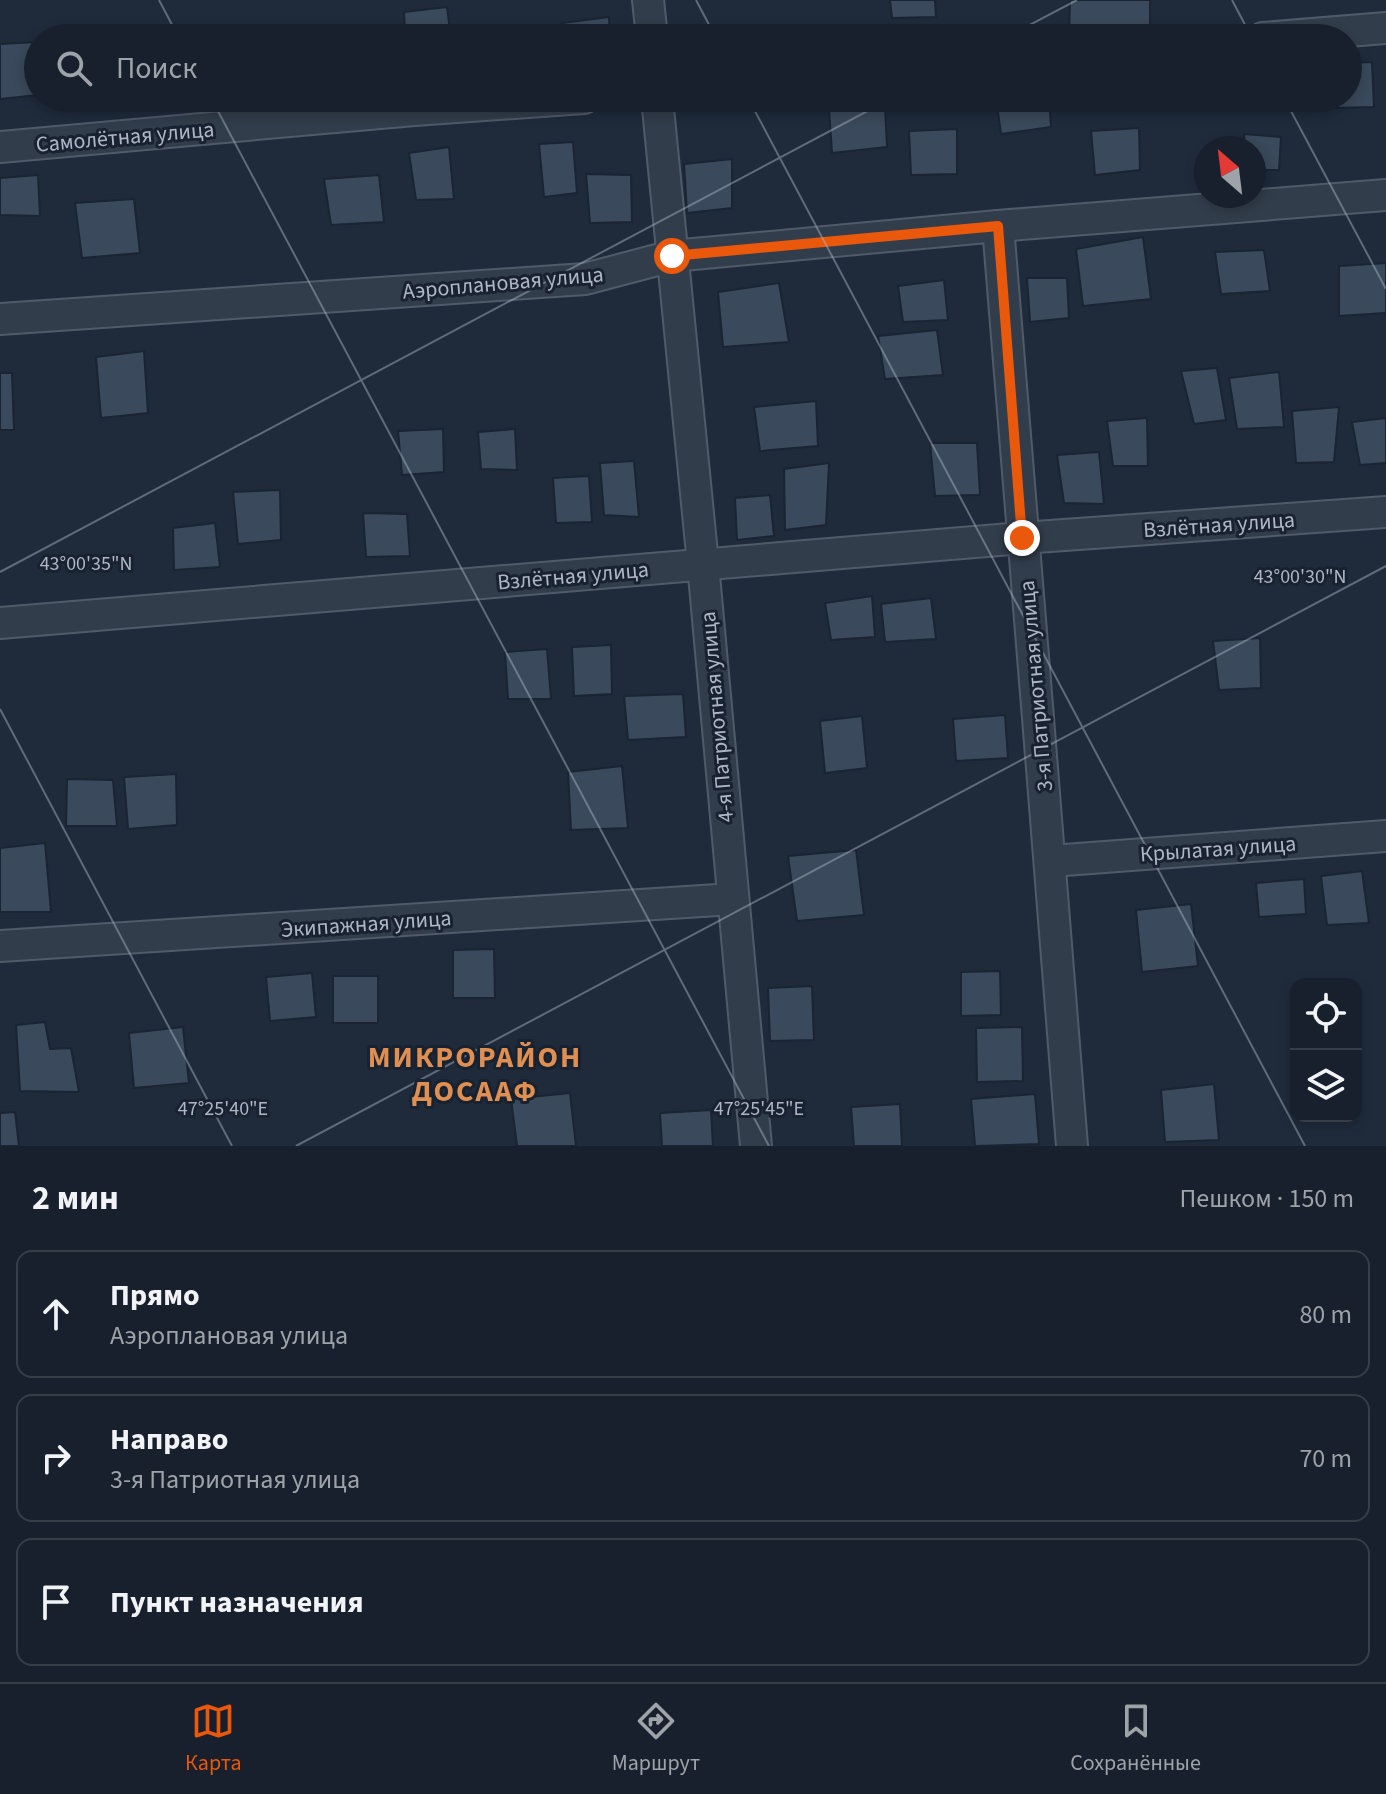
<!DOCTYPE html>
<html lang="ru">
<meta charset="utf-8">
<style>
:root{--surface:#17202c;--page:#242d38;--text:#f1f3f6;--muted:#9ea3a9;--line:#363e48;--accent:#ea580c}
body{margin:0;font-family:"Source Sans 3",sans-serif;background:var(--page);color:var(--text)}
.controls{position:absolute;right:24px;bottom:24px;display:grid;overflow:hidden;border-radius:16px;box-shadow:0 4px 12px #0003}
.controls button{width:72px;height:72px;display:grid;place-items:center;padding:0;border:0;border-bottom:2px solid var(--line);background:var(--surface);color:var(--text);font:40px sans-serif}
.compass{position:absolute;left:1194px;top:136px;width:72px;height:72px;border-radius:50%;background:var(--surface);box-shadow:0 4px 12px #0003;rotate:332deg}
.stop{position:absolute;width:24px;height:24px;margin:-18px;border:6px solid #ea580c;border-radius:50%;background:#fff}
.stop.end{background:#ea580c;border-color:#fff;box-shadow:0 2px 8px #0008}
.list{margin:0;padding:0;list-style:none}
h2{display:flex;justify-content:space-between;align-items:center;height:104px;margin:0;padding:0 32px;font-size:34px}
h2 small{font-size:26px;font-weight:400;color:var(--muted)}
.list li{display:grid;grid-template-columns:52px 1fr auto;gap:24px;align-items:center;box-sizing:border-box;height:128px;margin:0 16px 16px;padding:0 16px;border:2px solid var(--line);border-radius:16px}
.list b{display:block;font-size:30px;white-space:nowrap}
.list p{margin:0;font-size:26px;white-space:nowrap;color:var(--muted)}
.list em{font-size:26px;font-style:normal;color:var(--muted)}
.icon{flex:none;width:44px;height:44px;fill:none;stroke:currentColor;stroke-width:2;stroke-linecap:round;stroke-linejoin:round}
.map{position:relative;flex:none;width:1386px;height:1146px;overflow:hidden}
.search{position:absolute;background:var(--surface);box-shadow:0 4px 12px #0003;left:24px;right:24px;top:24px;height:88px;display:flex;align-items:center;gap:20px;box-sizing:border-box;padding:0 28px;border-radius:44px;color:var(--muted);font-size:30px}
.sheet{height:536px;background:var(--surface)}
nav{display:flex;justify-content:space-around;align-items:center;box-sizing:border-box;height:112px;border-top:2px solid var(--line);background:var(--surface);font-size:22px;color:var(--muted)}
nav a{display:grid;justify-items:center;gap:4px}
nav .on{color:var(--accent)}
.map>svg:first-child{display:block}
.building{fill:#3a495b;stroke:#1a2432;stroke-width:2}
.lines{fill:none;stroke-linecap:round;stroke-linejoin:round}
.minor-casing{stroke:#505a69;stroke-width:34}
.minor{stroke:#323d4b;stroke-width:30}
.route{stroke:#ea580c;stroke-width:10}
.ticks{fill:none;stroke:#adb7c8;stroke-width:2;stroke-opacity:0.45}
.labels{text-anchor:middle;stroke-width:6;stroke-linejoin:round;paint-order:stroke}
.street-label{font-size:22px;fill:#adb7c8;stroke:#182230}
.district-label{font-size:30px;font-weight:bold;letter-spacing:2px;fill:#df8f51;stroke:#182230}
.ticks-label{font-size:20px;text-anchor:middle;fill:#adb7c8;stroke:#182230;stroke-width:6;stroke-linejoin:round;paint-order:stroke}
</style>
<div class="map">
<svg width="1386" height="1146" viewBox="0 0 1386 1146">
<rect width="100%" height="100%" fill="#1f2b3b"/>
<!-- building -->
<g class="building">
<polygon points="890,0 935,0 936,17 892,18"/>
<polygon points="1070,0 1150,0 1150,34 1069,38"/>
<polygon points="447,7 451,38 405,38 404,12"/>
<polygon points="609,17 610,38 565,38 562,23"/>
<polygon points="326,25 327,38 286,38 286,29"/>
<polygon points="94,26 95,38 54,38 54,32"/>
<polygon points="38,42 38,95 0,99 0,44"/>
<polygon points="1372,62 1374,107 1331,108 1330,98 1348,98 1348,63"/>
<polygon points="996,98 1049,98 1051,127 1001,134"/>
<polygon points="885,106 887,147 832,153 829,109"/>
<polygon points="1139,128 1140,170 1095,175 1091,131"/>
<polygon points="957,129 957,174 911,175 909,131"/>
<polygon points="1244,134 1281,137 1279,170 1254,170 1254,148 1245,148"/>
<polygon points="573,142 577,193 544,197 539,144"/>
<polygon points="449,147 454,199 416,200 409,153"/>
<polygon points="732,159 732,208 687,213 684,164"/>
<polygon points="586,174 631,175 632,222 590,223"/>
<polygon points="38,175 40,216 0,215 0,178"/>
<polygon points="379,175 384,222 331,225 324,179"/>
<polygon points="134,199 140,253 82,258 75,203"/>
<polygon points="1143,237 1151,299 1083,306 1076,249"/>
<polygon points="1264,250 1270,291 1221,294 1215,252"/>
<polygon points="1386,263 1386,313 1339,316 1339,266"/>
<polygon points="1027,278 1067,278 1069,318 1030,322"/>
<polygon points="944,280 948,320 903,322 898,286"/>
<polygon points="779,283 789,342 723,347 718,292"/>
<polygon points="937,330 943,375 885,379 878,336"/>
<polygon points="144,351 148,413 101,418 96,357"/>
<polygon points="1217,368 1226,420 1194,424 1181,371"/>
<polygon points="1279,372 1284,427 1237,429 1229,378"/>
<polygon points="0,373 12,373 14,430 0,430"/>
<polygon points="816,401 818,446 760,451 754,407"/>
<polygon points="1339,407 1334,462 1296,463 1292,411"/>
<polygon points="1147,418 1148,466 1113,466 1107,421"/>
<polygon points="1386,418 1386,463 1360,465 1352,422"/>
<polygon points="443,429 444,472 402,475 398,431"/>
<polygon points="515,429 517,470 481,469 478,432"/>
<polygon points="930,443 977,443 980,495 935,496"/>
<polygon points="1099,452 1104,504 1064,503 1057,455"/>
<polygon points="634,461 639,517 604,515 600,463"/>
<polygon points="829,463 826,525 785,530 784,469"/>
<polygon points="589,476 592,522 556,523 553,478"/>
<polygon points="280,490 281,540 238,544 233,492"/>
<polygon points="770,495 774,536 737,540 735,498"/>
<polygon points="363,513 407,514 410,556 366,557"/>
<polygon points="215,523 220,567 174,570 173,528"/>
<polygon points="872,596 875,637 831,640 825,603"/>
<polygon points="931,598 936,639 885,642 881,604"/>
<polygon points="1260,638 1261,688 1219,690 1213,641"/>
<polygon points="611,645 612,694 574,696 572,647"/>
<polygon points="547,649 551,699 508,699 505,652"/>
<polygon points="683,694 686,737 628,740 624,696"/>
<polygon points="1005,715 1008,758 956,761 953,719"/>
<polygon points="862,716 867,768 825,773 820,721"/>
<polygon points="622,766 628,828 571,830 568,772"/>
<polygon points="176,774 177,825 128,829 124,777"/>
<polygon points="67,779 113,780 117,826 66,826"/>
<polygon points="45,843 51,912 0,912 0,848"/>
<polygon points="856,850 864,915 797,921 788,856"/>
<polygon points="1362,871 1369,923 1327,925 1321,876"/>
<polygon points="1304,879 1306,914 1259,917 1256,883"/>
<polygon points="1191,904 1198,966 1142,972 1136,910"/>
<polygon points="494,949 495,998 453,998 453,950"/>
<polygon points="1000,971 1001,1015 961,1016 961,972"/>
<polygon points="312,973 316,1017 270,1021 266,977"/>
<rect x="333" y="976" width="45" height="47"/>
<polygon points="812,986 814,1040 770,1041 768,988"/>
<polygon points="45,1022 50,1049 71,1048 79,1092 20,1091 16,1025"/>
<polygon points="183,1027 189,1083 134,1088 129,1033"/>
<polygon points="1022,1027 1023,1081 977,1082 976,1028"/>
<polygon points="1214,1084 1219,1140 1165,1142 1161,1090"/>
<polygon points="570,1093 576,1146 517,1146 511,1099"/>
<polygon points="1035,1094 1039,1144 975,1146 971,1099"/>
<polygon points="900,1104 902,1146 854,1146 851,1107"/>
<polygon points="711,1110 713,1146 662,1146 660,1113"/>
<polygon points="15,1112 19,1146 0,1146 0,1113"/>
</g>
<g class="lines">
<!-- minor casing -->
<g class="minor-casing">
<g id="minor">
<polyline points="648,0 652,38"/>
<polyline points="1263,38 1386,28"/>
<polyline points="657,98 703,564 756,1146"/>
<polyline points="0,147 414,110 584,98"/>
<path d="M998 226C1022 533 1049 839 1072 1146"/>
<polyline points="0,319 585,279 672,256 998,226 1386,195"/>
<polyline points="0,623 1022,538 1386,512"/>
<polyline points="1051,861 1386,836"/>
<polyline points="0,946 733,899"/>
</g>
</g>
<!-- minor -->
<use href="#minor" class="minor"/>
</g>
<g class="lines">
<!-- route -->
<polyline class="route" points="672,256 998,226 1022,538"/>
</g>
<!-- ticks -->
<path class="ticks" d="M159 0 179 38M696 0 716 38M1232 0 1252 38M1005 38 1077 0M211 98 769 1146M748 98 1305 1146M1284 98 1386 289M0 572 892 98M0 709 232 1146M296 1146 1386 566"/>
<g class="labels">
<!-- street labels -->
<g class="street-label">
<text transform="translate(125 136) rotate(-5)" y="8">Самолётная улица</text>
<text transform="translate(503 282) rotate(-5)" y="8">Аэроплановая улица</text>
<text transform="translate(1219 524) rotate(-4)" y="8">Взлётная улица</text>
<text transform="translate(573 575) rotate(-5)" y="8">Взлётная улица</text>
<text transform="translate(1035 686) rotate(-95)" y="8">3-я Патриотная улица</text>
<text transform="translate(716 717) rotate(-95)" y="8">4-я Патриотная улица</text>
<text transform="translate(1218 848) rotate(-4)" y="8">Крылатая улица</text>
<text transform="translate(366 923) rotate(-4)" y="8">Экипажная улица</text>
</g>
<!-- district labels -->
<g class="district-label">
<text x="475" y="1067">МИКРОРАЙОН<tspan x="475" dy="34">ДОСААФ</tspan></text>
</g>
</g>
<g class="ticks-label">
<text x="86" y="570">43°00'35"N</text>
<text x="1300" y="583">43°00'30"N</text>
<text x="223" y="1115">47°25'40"E</text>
<text x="759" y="1115">47°25'45"E</text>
</g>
</svg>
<div class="controls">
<button><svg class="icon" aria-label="locate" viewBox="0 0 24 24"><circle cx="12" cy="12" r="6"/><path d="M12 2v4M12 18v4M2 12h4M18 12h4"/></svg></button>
<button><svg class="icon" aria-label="layers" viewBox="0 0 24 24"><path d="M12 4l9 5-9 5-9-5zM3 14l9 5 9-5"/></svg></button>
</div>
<svg class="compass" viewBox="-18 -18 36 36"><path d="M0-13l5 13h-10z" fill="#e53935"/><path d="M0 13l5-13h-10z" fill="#9ea3a9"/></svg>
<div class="stop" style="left:672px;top:256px"></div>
<div class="stop end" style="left:1022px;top:538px"></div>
<div class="search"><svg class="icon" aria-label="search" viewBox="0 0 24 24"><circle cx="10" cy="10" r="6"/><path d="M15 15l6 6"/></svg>Поиск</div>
</div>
<section class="sheet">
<h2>2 мин<small>Пешком · 150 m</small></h2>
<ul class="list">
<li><svg class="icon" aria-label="ahead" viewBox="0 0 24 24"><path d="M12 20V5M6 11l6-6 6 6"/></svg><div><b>Прямо</b><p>Аэроплановая улица</p></div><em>80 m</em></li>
<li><svg class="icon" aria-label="right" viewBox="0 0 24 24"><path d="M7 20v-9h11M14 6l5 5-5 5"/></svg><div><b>Направо</b><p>3-я Патриотная улица</p></div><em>70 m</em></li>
<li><svg class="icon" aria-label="arrive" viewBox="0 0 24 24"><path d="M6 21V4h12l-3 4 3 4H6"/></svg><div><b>Пункт назначения</b></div></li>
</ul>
</section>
<nav>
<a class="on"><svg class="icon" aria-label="map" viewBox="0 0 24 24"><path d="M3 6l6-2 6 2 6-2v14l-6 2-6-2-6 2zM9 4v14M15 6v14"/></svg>Карта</a>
<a><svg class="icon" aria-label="directions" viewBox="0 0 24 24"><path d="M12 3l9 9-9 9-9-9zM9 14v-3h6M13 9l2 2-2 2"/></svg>Маршрут</a>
<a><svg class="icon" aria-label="saved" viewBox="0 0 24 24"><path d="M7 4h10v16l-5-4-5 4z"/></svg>Сохранённые</a>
</nav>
